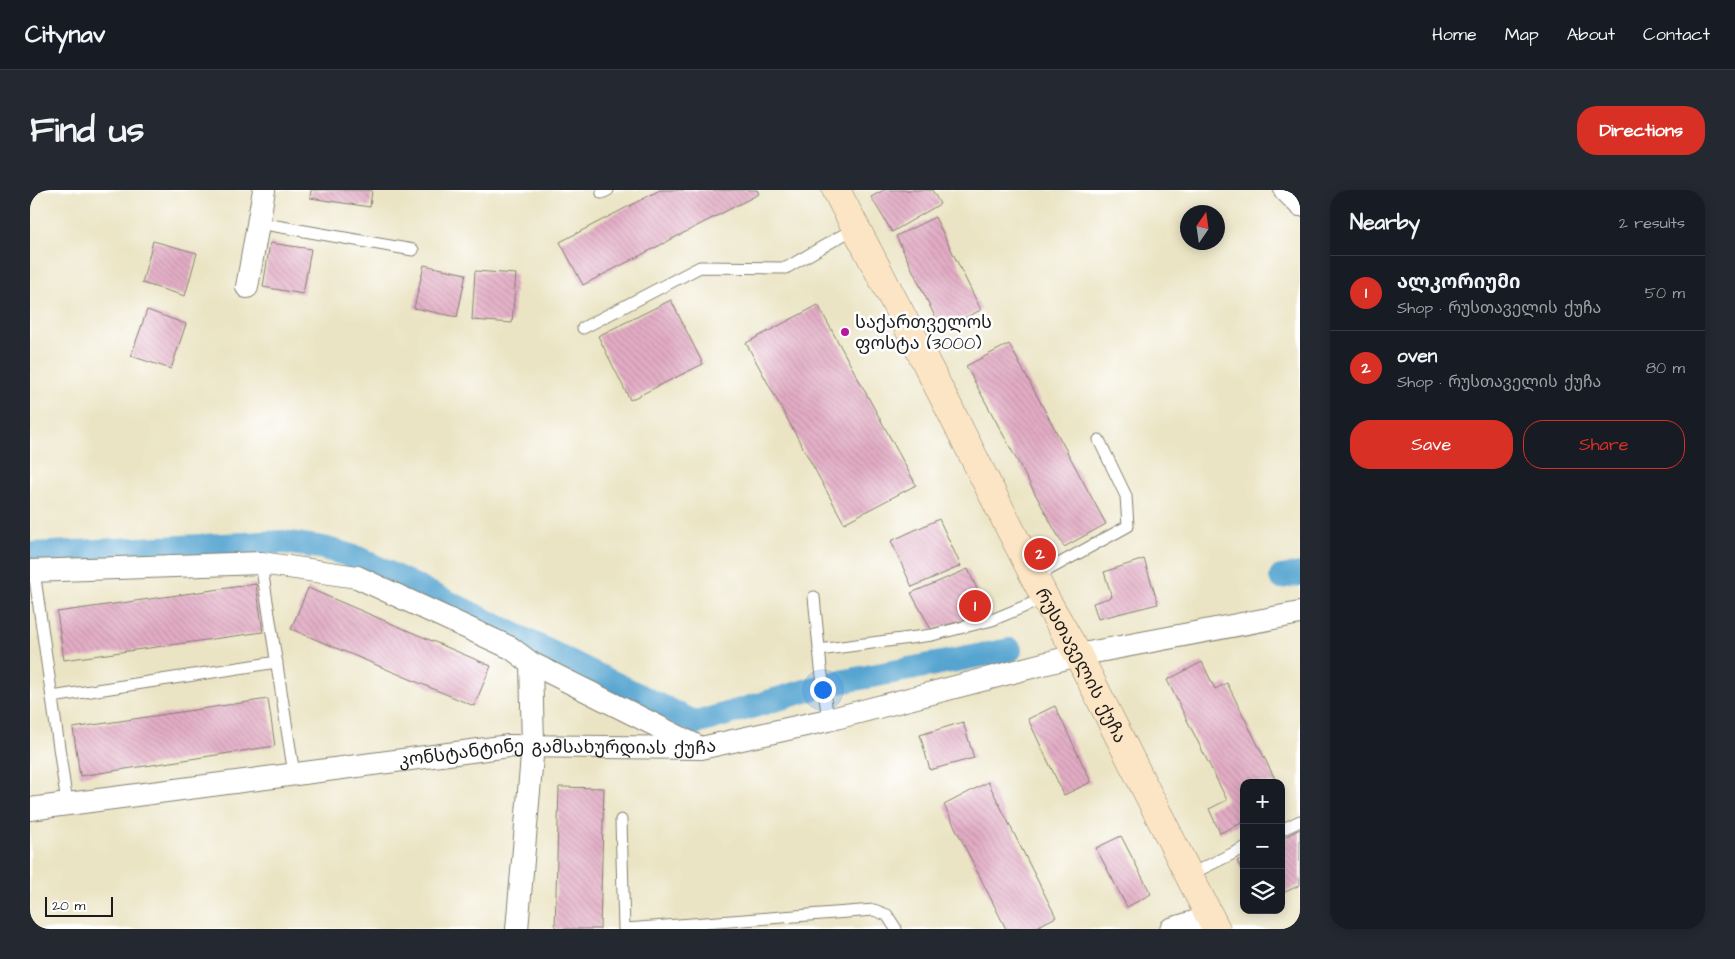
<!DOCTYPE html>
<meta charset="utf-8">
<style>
:root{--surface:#171b24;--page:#242831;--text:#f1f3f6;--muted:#9ea1a6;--line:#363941;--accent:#d93025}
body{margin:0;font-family:"Architects Daughter","Noto Sans Georgian",sans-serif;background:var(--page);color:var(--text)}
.controls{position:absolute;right:15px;bottom:15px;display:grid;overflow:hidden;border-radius:10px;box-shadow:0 2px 12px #0003}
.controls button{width:45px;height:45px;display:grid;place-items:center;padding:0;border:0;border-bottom:1px solid var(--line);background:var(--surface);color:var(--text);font:25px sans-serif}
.compass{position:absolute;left:1150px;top:15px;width:45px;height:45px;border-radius:50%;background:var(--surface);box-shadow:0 2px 12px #0003;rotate:13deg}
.scale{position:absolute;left:15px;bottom:12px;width:68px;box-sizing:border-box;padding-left:5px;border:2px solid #1c1c1c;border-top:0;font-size:14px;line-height:18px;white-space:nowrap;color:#1c1c1c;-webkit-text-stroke:4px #fff;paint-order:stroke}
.you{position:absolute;left:792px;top:499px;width:18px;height:18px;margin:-12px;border:4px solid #fff;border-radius:50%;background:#1a73e8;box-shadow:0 0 0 8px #1a73e833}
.badge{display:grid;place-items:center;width:32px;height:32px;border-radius:50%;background:var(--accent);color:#fff;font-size:16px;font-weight:700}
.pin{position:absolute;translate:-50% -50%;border:2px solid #fff;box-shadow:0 1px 5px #0006}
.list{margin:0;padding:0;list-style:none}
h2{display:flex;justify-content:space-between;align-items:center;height:65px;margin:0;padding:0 20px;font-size:21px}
h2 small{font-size:16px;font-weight:400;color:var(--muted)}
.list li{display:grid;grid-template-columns:32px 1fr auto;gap:15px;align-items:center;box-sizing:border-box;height:75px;padding:0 20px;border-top:1px solid var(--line)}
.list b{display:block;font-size:19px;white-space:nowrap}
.list p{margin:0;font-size:16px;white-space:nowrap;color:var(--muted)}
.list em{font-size:16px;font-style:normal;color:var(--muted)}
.actions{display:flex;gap:10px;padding:15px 20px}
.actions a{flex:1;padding:11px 0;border:1px solid var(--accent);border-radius:20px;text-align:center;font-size:18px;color:var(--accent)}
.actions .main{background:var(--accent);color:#fff}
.icon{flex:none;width:28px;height:28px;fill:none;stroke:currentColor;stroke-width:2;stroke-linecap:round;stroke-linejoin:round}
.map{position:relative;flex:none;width:1270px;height:739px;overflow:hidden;border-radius:20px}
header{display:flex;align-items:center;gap:30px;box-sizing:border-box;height:70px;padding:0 25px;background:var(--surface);border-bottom:1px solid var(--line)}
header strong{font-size:24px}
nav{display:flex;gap:28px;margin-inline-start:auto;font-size:18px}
.intro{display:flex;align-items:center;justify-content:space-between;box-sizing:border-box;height:120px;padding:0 30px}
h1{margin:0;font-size:35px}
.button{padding:12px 22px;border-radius:20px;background:var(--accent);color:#fff;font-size:18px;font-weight:700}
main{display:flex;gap:30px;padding:0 30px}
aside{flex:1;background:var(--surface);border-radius:20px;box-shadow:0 2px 12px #0003}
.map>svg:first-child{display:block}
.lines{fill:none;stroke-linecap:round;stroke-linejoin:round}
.canal{stroke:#56a5d0;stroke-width:24}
.building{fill:url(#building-back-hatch)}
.service-casing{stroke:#848070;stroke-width:13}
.minor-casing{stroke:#848070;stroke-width:24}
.secondary-casing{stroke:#848070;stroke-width:29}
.service{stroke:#fff;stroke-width:11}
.minor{stroke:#fff;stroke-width:22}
.secondary{stroke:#fce5c4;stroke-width:28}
.poi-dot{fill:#b5179e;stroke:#fff;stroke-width:2}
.labels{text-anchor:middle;stroke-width:5;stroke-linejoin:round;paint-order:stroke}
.poi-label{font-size:18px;fill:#1c1c1c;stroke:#fff;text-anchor:start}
.street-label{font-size:18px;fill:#1c1c1c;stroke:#fff}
</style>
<header>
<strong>Citynav</strong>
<nav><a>Home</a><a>Map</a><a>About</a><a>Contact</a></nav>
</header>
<div class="intro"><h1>Find us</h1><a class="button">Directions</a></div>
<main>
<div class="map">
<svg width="1270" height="739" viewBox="0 0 1270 739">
<defs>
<pattern id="building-back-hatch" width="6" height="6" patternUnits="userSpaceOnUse" patternTransform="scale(1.25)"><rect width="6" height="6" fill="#e2acc4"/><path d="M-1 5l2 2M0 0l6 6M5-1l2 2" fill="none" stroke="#c193a8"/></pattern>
</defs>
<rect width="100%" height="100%" fill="#fff"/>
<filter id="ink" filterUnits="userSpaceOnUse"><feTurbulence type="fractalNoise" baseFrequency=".02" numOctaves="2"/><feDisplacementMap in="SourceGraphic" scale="10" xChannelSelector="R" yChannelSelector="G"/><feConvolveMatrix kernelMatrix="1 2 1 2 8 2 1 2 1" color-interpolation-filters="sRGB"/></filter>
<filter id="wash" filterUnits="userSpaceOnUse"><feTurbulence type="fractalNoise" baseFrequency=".0096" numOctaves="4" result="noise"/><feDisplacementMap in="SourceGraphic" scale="20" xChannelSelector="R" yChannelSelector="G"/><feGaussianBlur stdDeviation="1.12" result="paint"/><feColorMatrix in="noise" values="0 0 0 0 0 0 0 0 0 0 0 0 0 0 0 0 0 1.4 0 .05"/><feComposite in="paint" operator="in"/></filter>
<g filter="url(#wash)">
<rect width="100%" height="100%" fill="#ebe4c4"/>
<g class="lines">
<!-- canal -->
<g class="canal">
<polyline points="0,364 254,352 294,358 328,368 666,533 799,494 980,460"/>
<polyline points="1251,387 1270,384"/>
</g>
</g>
<g id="blocks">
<!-- building -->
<g class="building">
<polygon points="281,0 342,0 340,17 280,8"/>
<polygon points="630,0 727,0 729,4 553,95 530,52"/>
<polygon points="854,0 902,0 910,14 862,42 841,7"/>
<polygon points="905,27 951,120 911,139 866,46"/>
<polygon points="123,51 167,63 155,106 112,93"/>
<polygon points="240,53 281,59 273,104 233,97"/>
<polygon points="394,75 436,84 427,127 384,118"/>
<polygon points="445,81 486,84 482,133 442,130"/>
<polygon points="641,110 673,174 600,210 568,146"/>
<polygon points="788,115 886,295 814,333 716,153"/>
<polygon points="117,120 156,134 141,179 101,166"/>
<polygon points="979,154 1076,334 1034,357 936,176"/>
<polygon points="909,329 931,376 882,397 861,351"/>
<polygon points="1114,369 1128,414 1068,429 1063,413 1082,407 1074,382"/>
<polygon points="938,379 958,424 901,439 881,403"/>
<polygon points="226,394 233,442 34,470 27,422"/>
<polygon points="278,398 461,476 444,516 261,439"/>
<polygon points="1172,472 1185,499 1197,493 1247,593 1214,593 1214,632 1190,643 1179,619 1197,610 1137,490"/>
<polygon points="238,509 245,556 50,586 43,538"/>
<polygon points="1025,516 1061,592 1034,605 998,529"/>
<polygon points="933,532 944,568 900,580 890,545"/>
<polygon points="958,592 1026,727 1003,739 976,739 914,615"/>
<polygon points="529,597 574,598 570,739 525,739"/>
<polygon points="1270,639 1270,695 1251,704 1251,649"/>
<polygon points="1091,646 1121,704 1097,717 1066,658"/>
<polygon points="1214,668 1214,684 1207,671"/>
</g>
</g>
</g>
<g filter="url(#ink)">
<use href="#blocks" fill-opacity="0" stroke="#848070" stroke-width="1"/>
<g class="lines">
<!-- service casing -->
<g class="service-casing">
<g id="service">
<polyline points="572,3 578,0"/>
<polyline points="229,33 383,60"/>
<polyline points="553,138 670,77 756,78 825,38"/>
<polyline points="231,373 264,584"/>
<polyline points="4,381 37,614"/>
<polyline points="1005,387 1098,336 1096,306 1069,250"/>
<polyline points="784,407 791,478 798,530"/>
<polyline points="789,460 902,445 962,430 1015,408"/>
<polyline points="22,507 247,472"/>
<polyline points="591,630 594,739"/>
<polyline points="1251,640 1270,631"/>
<polyline points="1159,685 1214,658"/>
<polyline points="596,739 844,720 857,725 866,739"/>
</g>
</g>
<!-- minor casing -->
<g class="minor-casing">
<g id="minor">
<polyline points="1255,0 1270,15"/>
<polyline points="217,97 234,0"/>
<polyline points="0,381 231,373 327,387 481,458 501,473 665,555"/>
<path id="s1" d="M0 619 479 556 671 558 798 530 1048 465 1270 423"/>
<polyline points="487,739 503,555 501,473"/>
<polyline points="1141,739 1180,727"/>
</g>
</g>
<!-- secondary casing -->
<g class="secondary-casing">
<g id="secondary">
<path id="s2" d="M806 0 883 147 1015 408 1048 465 1186 739"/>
</g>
</g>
<!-- service -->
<use href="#service" class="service"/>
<!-- minor -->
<use href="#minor" class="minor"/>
<!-- secondary -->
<use href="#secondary" class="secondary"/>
</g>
</g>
<!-- markers -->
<circle class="poi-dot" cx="815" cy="142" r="5"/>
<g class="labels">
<!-- poi labels -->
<g class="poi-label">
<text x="825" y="138">საქართველოს<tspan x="825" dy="21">ფოსტა (3000)</tspan></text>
</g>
<!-- street labels -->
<g class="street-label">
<text dy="6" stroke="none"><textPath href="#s2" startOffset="535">რუსთაველის ქუჩა</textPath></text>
<text dy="6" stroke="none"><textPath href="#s1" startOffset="531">კონსტანტინე გამსახურდიას ქუჩა</textPath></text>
</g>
</g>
</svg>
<div class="controls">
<button>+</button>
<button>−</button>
<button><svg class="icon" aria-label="layers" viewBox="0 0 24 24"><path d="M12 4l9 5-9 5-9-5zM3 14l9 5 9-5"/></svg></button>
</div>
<svg class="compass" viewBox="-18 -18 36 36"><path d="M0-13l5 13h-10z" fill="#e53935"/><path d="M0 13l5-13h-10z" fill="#9ea1a6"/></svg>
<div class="scale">20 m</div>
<div class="you"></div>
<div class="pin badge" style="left:945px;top:416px">1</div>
<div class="pin badge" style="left:1010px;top:364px">2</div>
</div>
<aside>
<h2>Nearby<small>2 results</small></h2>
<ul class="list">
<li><span class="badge">1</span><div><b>ალკორიუმი</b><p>Shop · რუსთაველის ქუჩა</p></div><em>50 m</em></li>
<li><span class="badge">2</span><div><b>oven</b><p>Shop · რუსთაველის ქუჩა</p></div><em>80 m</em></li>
</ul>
<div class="actions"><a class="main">Save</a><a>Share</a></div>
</aside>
</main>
